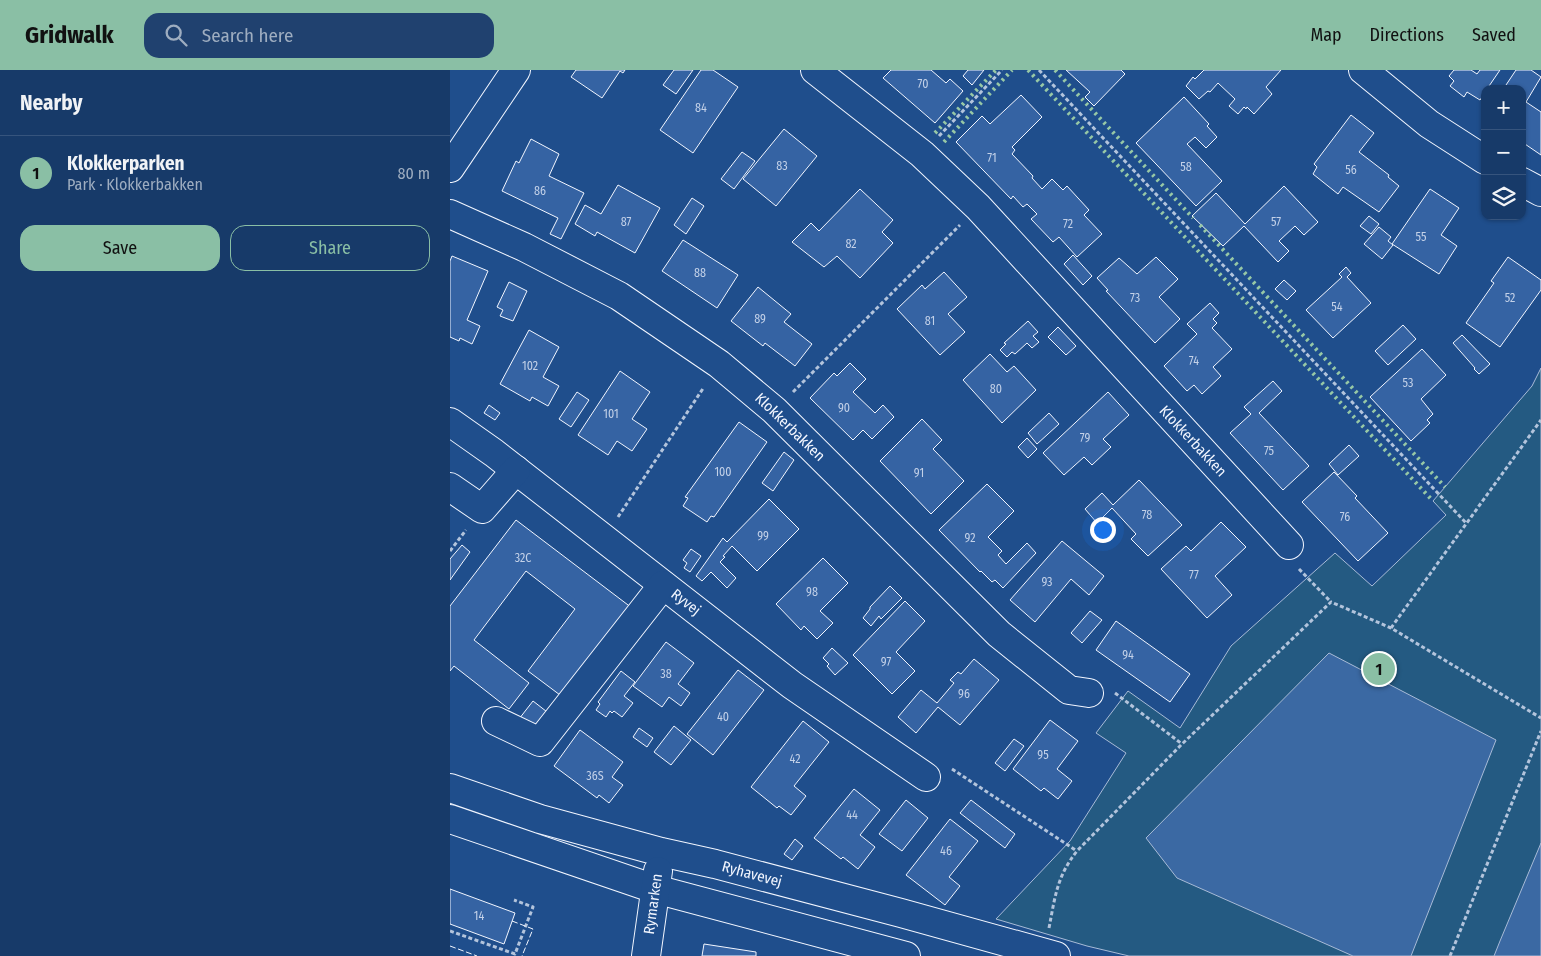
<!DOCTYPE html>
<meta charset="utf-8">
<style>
:root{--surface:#173a69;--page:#20416f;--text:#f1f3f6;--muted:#9eadc0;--line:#36547d;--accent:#8abfa5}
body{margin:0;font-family:"Fira Sans Condensed",sans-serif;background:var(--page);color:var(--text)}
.controls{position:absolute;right:15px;top:15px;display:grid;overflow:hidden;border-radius:10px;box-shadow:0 1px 4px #0004}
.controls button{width:45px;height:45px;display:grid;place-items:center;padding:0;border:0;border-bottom:1px solid var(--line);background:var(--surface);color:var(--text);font:25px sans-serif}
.you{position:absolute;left:652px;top:459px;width:18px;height:18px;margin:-12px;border:4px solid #fff;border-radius:50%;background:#1a73e8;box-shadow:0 0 0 8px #1a73e833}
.badge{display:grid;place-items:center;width:32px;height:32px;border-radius:50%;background:var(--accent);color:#111;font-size:16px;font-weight:700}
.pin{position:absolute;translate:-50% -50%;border:2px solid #fff;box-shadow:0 1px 5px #0006}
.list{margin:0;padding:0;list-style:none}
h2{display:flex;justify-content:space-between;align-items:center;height:65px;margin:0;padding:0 20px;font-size:21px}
h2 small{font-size:16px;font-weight:400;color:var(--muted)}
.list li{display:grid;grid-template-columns:32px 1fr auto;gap:15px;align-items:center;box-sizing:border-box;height:75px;padding:0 20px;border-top:1px solid var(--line)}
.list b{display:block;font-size:19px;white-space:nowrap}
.list p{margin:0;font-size:16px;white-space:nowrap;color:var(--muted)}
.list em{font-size:16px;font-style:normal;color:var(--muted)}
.actions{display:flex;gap:10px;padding:15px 20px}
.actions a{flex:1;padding:11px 0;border:1px solid var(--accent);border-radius:15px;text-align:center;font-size:18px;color:var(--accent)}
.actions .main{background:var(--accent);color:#111}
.icon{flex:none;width:28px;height:28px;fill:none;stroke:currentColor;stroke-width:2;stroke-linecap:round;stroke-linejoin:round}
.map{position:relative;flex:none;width:1091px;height:886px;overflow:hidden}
header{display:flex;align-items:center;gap:30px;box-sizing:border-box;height:70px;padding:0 25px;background:var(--accent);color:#111}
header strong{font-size:24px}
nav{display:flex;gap:28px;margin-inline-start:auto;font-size:18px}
.search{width:350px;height:45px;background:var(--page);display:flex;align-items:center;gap:12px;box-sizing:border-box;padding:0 18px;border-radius:15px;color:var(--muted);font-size:19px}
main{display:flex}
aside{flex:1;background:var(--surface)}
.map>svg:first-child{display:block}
.green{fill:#245a82;stroke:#a8bbd7}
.water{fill:#3b69a3;stroke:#a8bbd7}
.building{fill:#3563a3;stroke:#f2f6ff}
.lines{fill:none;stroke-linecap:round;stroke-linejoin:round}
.minor-casing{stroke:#f2f6ff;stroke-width:30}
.path{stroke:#b3c4dc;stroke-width:3;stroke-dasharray:4 2.5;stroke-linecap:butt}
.minor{stroke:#1f4e8c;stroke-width:28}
.hedge{stroke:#97c8a6;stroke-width:4;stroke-dasharray:2.5 4;stroke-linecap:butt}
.fence{stroke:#f2f6ff;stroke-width:1;stroke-dasharray:6 2.5;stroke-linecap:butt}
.labels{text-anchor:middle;stroke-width:4;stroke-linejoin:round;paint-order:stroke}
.number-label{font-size:12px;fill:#c3d1e8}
.street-label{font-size:15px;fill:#f2f6ff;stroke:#1f4e8c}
</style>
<header>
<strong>Gridwalk</strong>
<div class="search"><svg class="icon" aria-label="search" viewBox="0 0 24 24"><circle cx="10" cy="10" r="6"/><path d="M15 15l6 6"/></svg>Search here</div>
<nav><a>Map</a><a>Directions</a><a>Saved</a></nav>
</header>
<main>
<aside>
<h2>Nearby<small></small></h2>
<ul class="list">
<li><span class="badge">1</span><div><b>Klokkerparken</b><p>Park · Klokkerbakken</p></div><em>80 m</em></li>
</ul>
<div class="actions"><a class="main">Save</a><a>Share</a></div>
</aside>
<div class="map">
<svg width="1091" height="886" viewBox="0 0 1091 886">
<rect width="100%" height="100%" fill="#1f4e8c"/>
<!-- green -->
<polygon class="green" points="1091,298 1091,886 679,886 637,876 546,849 620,771 676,683 646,663 678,621 730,658 781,576 885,483 922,516 996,445 983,431 1082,316"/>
<!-- water -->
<g class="water">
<polygon points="879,583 1046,670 961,886 903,886 727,808 696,768"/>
<polygon points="1091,773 1091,886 1044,886 1050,871"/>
</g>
<!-- building -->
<g class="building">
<polygon points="126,0 175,0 173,3 170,1 152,28 121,7"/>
<polygon points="224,0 243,0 226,24 213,15"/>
<polygon points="251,0 263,0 288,17 243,83 210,60"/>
<polygon points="441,0 481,0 496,13 500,9 513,21 485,53 433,8"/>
<polygon points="518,0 534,0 522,15 513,6"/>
<polygon points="616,0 671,0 675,4 644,36 635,27 640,22"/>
<polygon points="754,0 831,0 816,17 822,24 804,44 797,37 796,39 794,37 788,44 779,36 785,29 768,13 760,22 758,21 749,29 736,16 743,7 745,9"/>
<polygon points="1004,0 1021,0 1027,4 1030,0 1050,0 1037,19 1035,19 1035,23 1030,30 1017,22 1014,27 1000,16 1004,11 999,6"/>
<polygon points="1066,0 1081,0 1091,7 1076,32 1091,42 1091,85 1072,72 1072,19 1052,19 1054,18"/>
<polygon points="571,25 592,47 562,77 565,80 562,84 583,106 582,108 592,119 602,109 613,120 617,116 639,140 634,145 652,164 627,187 609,167 603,172 581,149 587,144 577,134 573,137 563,126 561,129 506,72 532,46 540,54"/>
<polygon points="734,27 759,54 757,56 767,67 756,78 745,67 737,74 772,111 746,136 686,73"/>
<polygon points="901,45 924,63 909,82 939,105 938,107 949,116 929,142 893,117 888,124 863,104 867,97 864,94"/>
<polygon points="334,59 367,86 326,136 293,109"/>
<polygon points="81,69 109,84 99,106 134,123 111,169 100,164 108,148 52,121 66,91 69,93"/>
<polygon points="292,82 305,91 284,119 271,109"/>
<polygon points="168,115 210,138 185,183 147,162 145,166 125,154 135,135 151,144"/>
<polygon points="834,116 868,152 854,165 845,156 829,171 839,181 828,192 794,156 773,176 742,146 766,123 795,154"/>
<polygon points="410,119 443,150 432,162 443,173 410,208 387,186 374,197 342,172 361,153 369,161"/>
<polygon points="980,119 1009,138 991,165 1007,176 989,204 942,174"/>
<polygon points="242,128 254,136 236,164 224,155"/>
<polygon points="919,146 929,154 921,164 910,156"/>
<polygon points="929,157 941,167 938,171 943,175 932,189 914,174"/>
<polygon points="233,170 288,205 267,238 212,201"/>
<polygon points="623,185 642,206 633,215 614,194"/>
<polygon points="2,186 38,201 17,250 30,256 22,274 10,268 9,271 0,267 0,191"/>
<polygon points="706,187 728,209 709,227 730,249 705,273 656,221 658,220 647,208 669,188 687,204"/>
<polygon points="1058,187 1091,210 1091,220 1050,277 1016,253 1044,213 1041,211"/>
<polygon points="896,197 901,203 897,207 921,233 883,268 856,240 892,207 889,204"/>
<polygon points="494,202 517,227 498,244 515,262 490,285 447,239 472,215 475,219"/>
<polygon points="834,210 846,221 837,230 825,219"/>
<polygon points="59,212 77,221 63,251 50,246 53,240 47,237"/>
<polygon points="308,217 341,244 334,252 362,274 345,296 315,273 313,276 281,251"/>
<polygon points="760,233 769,243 763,249 767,253 762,258 782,279 763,297 771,306 752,324 744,315 737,321 714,296 747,264 737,254"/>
<polygon points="578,251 588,262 583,266 589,272 582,278 577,273 565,284 562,282 557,287 550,280 556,274 554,273"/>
<polygon points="953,255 966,269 938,295 925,281"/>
<polygon points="608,257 626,276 616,285 598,267"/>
<polygon points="79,260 109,277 93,307 109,316 98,336 82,327 80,331 50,314"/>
<polygon points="1012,265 1040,294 1029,304 1024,299 1025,298 1003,273"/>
<polygon points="972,279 996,305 971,329 983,344 977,350 980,353 961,371 920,327"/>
<polygon points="540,284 557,302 564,296 586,320 552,353 513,310"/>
<polygon points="400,293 416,309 403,322 425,343 433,335 444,347 422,369 413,360 403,370 360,328 384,303 387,306"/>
<polygon points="170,301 200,322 182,349 197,359 182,381 167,371 158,385 128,365"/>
<polygon points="823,311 832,321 809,343 859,396 833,420 780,363 801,344 794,337"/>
<polygon points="127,322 139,330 121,357 109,349"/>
<polygon points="658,322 679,345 653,369 661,377 642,395 634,387 614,405 593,383"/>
<polygon points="39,335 50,343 45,350 34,343"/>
<polygon points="599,343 609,354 587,374 578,363"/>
<polygon points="472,349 492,370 483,379 514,411 481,444 430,391"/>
<polygon points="289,352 317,372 264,447 261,446 257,452 233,436 238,428 235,427"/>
<polygon points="577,368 587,379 578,388 568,377"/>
<polygon points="899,375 909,386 888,405 879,394"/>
<polygon points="334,382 344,390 323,421 312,413"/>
<polygon points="884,402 907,426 905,428 938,463 908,491 852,432"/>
<polygon points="689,410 732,455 698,486 681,469 686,464 662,438 647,453 635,439 652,423 663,435"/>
<polygon points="537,414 564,441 538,467 552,481 548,485 556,494 577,473 586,483 553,518 545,510 542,512 531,501 530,502 489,460"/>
<polygon points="319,429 349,459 307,501 282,476 273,486 275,487 270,492 286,508 277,518 261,502 252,511 246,506 273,468 277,472"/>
<polygon points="66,450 182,538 114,628 78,601 125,539 76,501 24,570 79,613 59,639 4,596 0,601 0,536"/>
<polygon points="771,452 796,477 765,506 782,525 757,548 711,499 736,476 741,481"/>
<polygon points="612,471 654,506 639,525 621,509 585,552 560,530"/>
<polygon points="12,475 20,482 0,510 0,489"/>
<polygon points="241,479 251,486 240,502 234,498 237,493 233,490"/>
<polygon points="373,488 398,513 370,541 383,553 367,569 354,556 351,560 326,534"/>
<polygon points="440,516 452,528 431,549 429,546 421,556 413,548 420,539 420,537"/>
<polygon points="455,531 475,551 446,582 465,601 442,624 403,585"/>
<polygon points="640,541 652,550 632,573 621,563"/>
<polygon points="666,551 740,604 720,632 646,580"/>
<polygon points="216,572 244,593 228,614 240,623 231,636 219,627 212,637 183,616"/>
<polygon points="382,578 398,593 385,605 377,596 379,594 373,588"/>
<polygon points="524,589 549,610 510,655 488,637 466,663 448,647 471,620 487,633 504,613 500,610 508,602 511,604"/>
<polygon points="288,600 314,620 263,685 237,664"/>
<polygon points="171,601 185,612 174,626 183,633 172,647 164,641 162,643 160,641 156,647 146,640 150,634 148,632"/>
<polygon points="83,631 101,645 87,663 69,649"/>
<polygon points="600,650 628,671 607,699 622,711 608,729 594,718 591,721 563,699"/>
<polygon points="353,651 379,672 344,716 356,726 341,745 329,736 327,738 301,717"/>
<polygon points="224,656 241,670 221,695 204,682"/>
<polygon points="189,658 203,668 197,677 183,667"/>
<polygon points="130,660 173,692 162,707 173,715 159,733 149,725 147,728 104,696"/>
<polygon points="564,669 574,676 555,701 545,693"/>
<polygon points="404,719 430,740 410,765 425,777 408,799 393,787 391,789 364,768"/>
<polygon points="456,730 478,748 452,781 429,764"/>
<polygon points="521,730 565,764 555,778 510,743"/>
<polygon points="500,749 528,771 499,807 510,816 495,835 456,805"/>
<polygon points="345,769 353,776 342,790 334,784"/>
<polygon points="0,819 65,843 54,874 0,854"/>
<polygon points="254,874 306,882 306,886 252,886"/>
</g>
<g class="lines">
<!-- minor casing -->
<g class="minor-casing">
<g id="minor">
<polyline points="365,0 472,84 528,137 839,475"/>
<polyline points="913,0 979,54 1035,90"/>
<polyline points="0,98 66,0"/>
<polyline points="1072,112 1091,122"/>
<polyline points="0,144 74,177 169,226 269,294 324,340 549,564 619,620 639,623"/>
<polyline points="0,352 44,383 342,615 476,707"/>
<polyline points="0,417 32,439 66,400"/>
<polyline points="46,651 90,672 213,515"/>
<polyline points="0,718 90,749 211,782 265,794 451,843 606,886"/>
<polyline points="0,749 205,819 456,886"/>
<polyline points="196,886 208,801"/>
</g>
</g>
<!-- path -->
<g class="path">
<polyline points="589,0 1017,454"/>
<polyline points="489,66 552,0"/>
<polyline points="343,322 510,155"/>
<polyline points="168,447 254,317"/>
<polyline points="0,481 16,460"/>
<polyline points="849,499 881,532"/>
<polyline points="941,558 1091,350"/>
<polyline points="665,623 732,674"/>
<polyline points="502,699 627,781"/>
<path d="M599 858C605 827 607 806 627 781L732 674 881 532 941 558 1091 648"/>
<polyline points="0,861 65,884 83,837 64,830"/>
<polyline points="1000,886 1091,661"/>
</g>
<!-- minor -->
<use href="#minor" class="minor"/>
<!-- hedge -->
<g class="hedge">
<polyline points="578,0 983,431"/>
<polyline points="605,0 743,148"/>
<polyline points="485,63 546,0"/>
<polyline points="494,72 562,0"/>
<polyline points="750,155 995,417"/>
</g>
<!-- fence -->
<g class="fence">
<polyline points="62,851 83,859 72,886"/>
<polyline points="0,876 27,886"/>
</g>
</g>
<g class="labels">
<!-- number labels -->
<g class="number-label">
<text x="473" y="18">70</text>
<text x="251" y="42">84</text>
<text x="542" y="92">71</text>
<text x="332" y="100">83</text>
<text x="736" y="101">58</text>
<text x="901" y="104">56</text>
<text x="90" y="125">86</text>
<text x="176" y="156">87</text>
<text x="826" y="156">57</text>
<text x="618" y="158">72</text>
<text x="971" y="171">55</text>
<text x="401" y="178">82</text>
<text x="250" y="207">88</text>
<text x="685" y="232">73</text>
<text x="1060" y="232">52</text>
<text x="887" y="241">54</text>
<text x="310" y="253">89</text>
<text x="480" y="255">81</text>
<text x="744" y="295">74</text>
<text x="80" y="300">102</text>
<text x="958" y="317">53</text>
<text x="546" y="323">80</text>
<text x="394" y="342">90</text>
<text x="161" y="348">101</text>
<text x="635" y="372">79</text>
<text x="819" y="385">75</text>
<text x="273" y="406">100</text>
<text x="469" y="407">91</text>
<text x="697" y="449">78</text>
<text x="895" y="451">76</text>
<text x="313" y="470">99</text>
<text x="520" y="472">92</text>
<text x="73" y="492">32C</text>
<text x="744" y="509">77</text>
<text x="597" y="516">93</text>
<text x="362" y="526">98</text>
<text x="678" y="589">94</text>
<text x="436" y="596">97</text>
<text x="216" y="608">38</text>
<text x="514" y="628">96</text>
<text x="273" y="651">40</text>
<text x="593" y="689">95</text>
<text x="345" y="693">42</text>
<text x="145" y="710">36S</text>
<text x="402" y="749">44</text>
<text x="496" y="785">46</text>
<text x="29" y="850">14</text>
</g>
<!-- street labels -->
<g class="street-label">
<text transform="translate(340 357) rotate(44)" y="5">Klokkerbakken</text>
<text transform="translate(743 371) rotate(47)" y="5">Klokkerbakken</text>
<text transform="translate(236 532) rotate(38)" y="5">Ryvej</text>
<text transform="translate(302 804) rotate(15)" y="5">Ryhavevej</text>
<text transform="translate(203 834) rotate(-82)" y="5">Rymarken</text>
</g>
</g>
</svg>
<div class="controls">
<button>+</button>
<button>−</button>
<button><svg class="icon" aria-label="layers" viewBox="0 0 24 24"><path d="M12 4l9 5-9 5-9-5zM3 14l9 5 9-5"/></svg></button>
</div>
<div class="you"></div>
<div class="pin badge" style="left:929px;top:599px">1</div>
</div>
</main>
